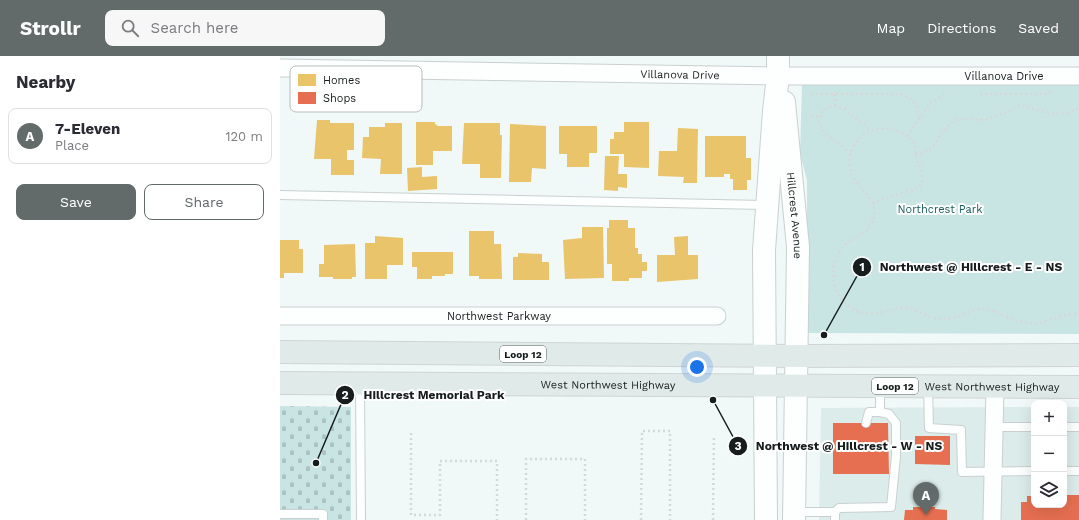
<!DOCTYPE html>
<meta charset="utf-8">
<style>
:root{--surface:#fff;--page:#f7f7f7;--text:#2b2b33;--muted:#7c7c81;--line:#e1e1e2;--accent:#636a6a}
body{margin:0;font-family:"Work Sans",sans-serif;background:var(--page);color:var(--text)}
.controls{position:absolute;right:12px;bottom:12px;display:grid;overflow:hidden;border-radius:8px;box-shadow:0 4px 16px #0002}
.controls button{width:36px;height:36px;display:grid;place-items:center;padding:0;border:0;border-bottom:1px solid var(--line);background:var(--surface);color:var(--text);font:20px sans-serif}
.you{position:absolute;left:417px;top:311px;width:14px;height:14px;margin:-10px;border:3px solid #fff;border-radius:50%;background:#1a73e8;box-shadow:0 0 0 6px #1a73e833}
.badge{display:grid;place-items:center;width:26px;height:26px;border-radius:50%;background:var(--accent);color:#fff;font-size:13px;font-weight:700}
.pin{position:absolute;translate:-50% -33px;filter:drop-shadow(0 1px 2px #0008)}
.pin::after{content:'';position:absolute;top:21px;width:14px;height:12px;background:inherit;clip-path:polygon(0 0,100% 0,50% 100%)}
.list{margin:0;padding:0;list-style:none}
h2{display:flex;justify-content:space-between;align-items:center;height:52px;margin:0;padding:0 16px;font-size:17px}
h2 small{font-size:13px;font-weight:400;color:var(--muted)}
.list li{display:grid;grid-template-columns:26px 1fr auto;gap:12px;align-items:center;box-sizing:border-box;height:56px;margin:0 8px 8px;padding:0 8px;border:1px solid var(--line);border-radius:8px}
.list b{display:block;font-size:15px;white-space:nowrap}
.list p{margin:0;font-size:13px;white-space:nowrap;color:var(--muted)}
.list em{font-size:13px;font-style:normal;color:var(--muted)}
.actions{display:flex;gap:8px;padding:12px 16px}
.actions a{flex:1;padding:9px 0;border:1px solid var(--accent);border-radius:8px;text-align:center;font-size:14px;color:var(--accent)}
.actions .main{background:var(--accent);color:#fff}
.icon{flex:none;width:22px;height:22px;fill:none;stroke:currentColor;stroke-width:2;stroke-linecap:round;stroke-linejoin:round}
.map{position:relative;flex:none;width:799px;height:464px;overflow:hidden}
header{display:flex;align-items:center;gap:24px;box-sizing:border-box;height:56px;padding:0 20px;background:var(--accent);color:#fff}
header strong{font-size:19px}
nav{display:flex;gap:22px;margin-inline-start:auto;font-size:14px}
.search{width:280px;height:36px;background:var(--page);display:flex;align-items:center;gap:10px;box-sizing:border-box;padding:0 14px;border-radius:8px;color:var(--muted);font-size:15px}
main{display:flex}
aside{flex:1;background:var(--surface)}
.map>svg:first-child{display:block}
.built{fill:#dbeceb}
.cemetery{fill:url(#cemetery-stones)}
.green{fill:#c8e5e4}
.homes{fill:#e9c46a}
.shops{fill:#e76f51}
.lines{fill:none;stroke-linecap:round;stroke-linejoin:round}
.lane-casing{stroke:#cad0d0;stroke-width:10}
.street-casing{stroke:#cad0d0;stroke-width:19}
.secondary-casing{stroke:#cad0d0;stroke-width:24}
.primary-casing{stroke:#d0d4d4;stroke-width:24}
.path{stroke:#d6d8d8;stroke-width:2.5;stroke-dasharray:2 3;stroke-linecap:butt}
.lane{stroke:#fdfefe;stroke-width:8}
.street{stroke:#fdfefe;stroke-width:17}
.secondary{stroke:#fdfefe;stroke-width:22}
.primary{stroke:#e0eae9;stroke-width:22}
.labels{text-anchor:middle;stroke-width:4;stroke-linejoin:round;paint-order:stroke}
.shield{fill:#fff;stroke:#5d6161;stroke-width:1}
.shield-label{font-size:10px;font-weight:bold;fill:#171d1d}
.street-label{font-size:11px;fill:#171d1d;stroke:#fff}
.park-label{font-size:11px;fill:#1b5b5a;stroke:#fff}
.key{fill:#fff;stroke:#b9bbbb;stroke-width:1}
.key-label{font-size:11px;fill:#171d1d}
.leader{fill:none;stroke:#171d1d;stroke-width:1.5}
.callout-dot{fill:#171d1d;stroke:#fff;stroke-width:1.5}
.mark-label{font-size:12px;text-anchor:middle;font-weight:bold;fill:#fff}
.callout-label{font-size:12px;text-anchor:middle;font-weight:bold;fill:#171d1d;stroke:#fff;stroke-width:4;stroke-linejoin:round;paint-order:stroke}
</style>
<header>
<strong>Strollr</strong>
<div class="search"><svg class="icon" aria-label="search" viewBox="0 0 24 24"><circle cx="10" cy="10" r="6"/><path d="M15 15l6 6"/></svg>Search here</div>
<nav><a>Map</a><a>Directions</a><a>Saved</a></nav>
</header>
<main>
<aside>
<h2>Nearby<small></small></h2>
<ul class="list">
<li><span class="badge">A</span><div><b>7-Eleven</b><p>Place</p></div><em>120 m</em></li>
</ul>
<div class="actions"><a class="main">Save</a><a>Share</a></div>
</aside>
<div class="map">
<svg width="799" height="464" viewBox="0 0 799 464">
<defs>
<pattern id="cemetery-stones" width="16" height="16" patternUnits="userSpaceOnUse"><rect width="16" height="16" fill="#c8e5e4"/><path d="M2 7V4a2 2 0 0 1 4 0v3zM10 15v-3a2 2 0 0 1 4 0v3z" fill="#abc4c3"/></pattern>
</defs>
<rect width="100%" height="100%" fill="#f0f8f8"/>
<!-- built -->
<polygon class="built" points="754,351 754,449 784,449 784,351 799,351 799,464 539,464 541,352"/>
<!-- cemetery -->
<polygon class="cemetery" points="0,350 71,351 71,464 0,464"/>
<!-- green -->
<polygon class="green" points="522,29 799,29 799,278 527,277 527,124 520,98"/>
<!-- homes -->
<g class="homes">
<polygon points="37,64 50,64 50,67 74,67 74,94 67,94 67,104 74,104 74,119 51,119 51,103 34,103"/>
<polygon points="136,66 155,66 155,68 158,70 172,70 172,95 153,95 153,109 136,109"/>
<polygon points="344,66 369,66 369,112 344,111 344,98 330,98 330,83 334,83 334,76 344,76"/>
<polygon points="105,67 122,67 122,118 100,118 101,103 82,102 83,81 89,81 89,71 105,71"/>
<polygon points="184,67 220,67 220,79 222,79 221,122 200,122 200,108 182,108"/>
<polygon points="230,68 266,70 266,113 252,112 251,126 229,126"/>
<polygon points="279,70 317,70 317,97 309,97 309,111 287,111 287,98 279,98"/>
<polygon points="398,72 418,73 417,127 403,127 404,121 378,120 379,95 397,95"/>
<polygon points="425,80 466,80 466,102 471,102 471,124 467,124 467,134 453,134 453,123 450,123 450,118 444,118 444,121 425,121"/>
<polygon points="325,100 339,100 338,118 347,118 347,132 338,131 338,135 324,134"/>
<polygon points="142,111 142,121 157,120 157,133 128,135 127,112"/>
<polygon points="329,164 348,164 348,172 355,172 355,192 358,192 358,198 362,198 362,206 367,206 367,215 362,215 362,222 349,222 349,225 332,225 332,208 327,208 327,172 329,172"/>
<polygon points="302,171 323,171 324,222 285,223 283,184 302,182"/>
<polygon points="189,175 214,175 214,188 221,188 222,223 199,223 199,220 189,220"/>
<polygon points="95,180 123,182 123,209 107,209 107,223 85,223 85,187 95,187"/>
<polygon points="408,180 408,199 418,199 418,223 377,226 377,199 395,199 394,181"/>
<polygon points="0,184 19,184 19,193 23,193 23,217 4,217 4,222 0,222"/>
<polygon points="75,188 76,221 72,221 72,223 53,223 53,221 39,221 39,208 44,208 44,189"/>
<polygon points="132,196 173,196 173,218 165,218 165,220 152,220 152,223 137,223 137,211 132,211"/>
<polygon points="238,197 262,198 262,206 269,206 269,224 233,224 233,201 238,201"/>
</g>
<!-- shops -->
<g class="shops">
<polygon points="553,367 608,367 609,418 553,418"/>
<polygon points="635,380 670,380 670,409 635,408"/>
<polygon points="784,439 799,439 799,464 741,464 741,446 747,446 747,440 754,440 754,449 784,449"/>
<polygon points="633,451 655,451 655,453 667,454 667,464 624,464 625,454 633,454"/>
</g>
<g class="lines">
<!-- lane casing -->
<g class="lane-casing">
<g id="lane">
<polyline points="0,139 487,149"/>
<polyline points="80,329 81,464"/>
<polyline points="648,331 649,372 681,374 682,416 754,415"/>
<polyline points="586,367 589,356 600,356"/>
<polyline points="714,371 754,371"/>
<polyline points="784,371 799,371"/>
<polyline points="784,415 799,415"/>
<polyline points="515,456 555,456 555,464"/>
<polyline points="555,456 559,452 611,451 616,400 616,367 609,358 600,356 600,332"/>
<polyline points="0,458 43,458 43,464"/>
</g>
</g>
<!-- street casing -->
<g class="street-casing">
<g id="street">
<path id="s1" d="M0 12 498 20H799"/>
<path id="s2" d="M0 260H437"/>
<polyline points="712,464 715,331"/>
</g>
</g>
<!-- secondary casing -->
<g class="secondary-casing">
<g id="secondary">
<path id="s3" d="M504 46 518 191 514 464"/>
<polyline points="486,464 484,194 494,55 498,20 498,0"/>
</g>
</g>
<!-- primary casing -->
<g class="primary-casing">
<g id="primary">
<polyline points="0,296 516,300 799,299"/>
<path id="s4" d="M0 327 799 331"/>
</g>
</g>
<!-- path -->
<g class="path">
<polyline points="531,38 617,38"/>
<polyline points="555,38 555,50"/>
<path d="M621 38C634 42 639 51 639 64"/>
<polyline points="700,38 769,38 771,35"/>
<polyline points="531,60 540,61"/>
<polyline points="627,80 651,46 666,38"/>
<polyline points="571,97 543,75 539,66 542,56 551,50 555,50 565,53 590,74"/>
<path d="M635 98C661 95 655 77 673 66 681 60 690 64 700 64 711 64 732 53 743 49 759 55 784 64 799 51"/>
<path d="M593 148 602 143 634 134C649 125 641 116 637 103 634 96 637 89 631 83 626 78 617 75 609 73 584 69 564 91 571 116 577 135 602 142 592 167 587 179 575 180 567 187 550 203 548 230 565 247 575 257 591 260 604 256 612 254 617 251 625 252 643 254 648 266 671 262 681 261 692 253 703 253 721 254 735 269 758 267 772 265 785 257 799 257"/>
<polyline points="131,377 131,459 160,459 160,405 217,405 217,464"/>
<polyline points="246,464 246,403 305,403 305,464"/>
<polyline points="361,464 362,375 390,375 390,464"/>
<polyline points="433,464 434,379"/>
</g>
<!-- lane -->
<use href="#lane" class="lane"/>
<!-- street -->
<use href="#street" class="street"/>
<!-- secondary -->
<use href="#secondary" class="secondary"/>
<!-- primary -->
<use href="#primary" class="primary"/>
</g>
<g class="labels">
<!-- shield labels -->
<g class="shield">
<rect x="220" y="290" width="46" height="16" rx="3"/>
<rect x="592" y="322" width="46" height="16" rx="3"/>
</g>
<g class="shield-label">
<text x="243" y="302">Loop 12</text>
<text x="615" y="334">Loop 12</text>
</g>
<!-- street labels -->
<g class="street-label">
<text dy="4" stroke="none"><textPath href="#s1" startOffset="400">Villanova Drive</textPath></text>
<text dy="4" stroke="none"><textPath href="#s1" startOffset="724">Villanova Drive</textPath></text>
<text dy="4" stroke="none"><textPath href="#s3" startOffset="114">Hillcrest Avenue</textPath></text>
<text dy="4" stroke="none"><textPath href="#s2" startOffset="219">Northwest Parkway</textPath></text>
<text dy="4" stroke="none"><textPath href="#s4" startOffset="328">West Northwest Highway</textPath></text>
<text dy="4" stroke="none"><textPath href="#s4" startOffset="712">West Northwest Highway</textPath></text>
</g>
<!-- park labels -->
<g class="park-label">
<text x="660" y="157">Northcrest Park</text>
</g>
</g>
<!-- legend -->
<rect x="10" y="10" width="132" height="46" rx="6" class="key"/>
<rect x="18" y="18" width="18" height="12" fill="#e9c46a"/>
<rect x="18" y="36" width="18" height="12" fill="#e76f51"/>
<g class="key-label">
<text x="43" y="28">Homes</text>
<text x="43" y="46">Shops</text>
</g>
<!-- callouts -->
<path class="leader" d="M544 279L582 211M36 407L65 339M433 344L458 390"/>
<g class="callout-dot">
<circle cx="544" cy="279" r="4"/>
<circle cx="36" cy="407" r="4"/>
<circle cx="433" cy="344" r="4"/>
<circle cx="582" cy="211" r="10"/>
<circle cx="65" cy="339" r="10"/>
<circle cx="458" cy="390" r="10"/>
</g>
<g class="mark-label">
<text x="582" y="215">1</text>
<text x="65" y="343">2</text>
<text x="458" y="394">3</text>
</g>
<g class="callout-label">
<text x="691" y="215">Northwest @ Hillcrest - E - NS</text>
<text x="154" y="343">Hillcrest Memorial Park</text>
<text x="569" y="394">Northwest @ Hillcrest - W - NS</text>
</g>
</svg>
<div class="controls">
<button>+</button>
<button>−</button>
<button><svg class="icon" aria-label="layers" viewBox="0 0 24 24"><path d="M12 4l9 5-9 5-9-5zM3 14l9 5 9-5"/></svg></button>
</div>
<div class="you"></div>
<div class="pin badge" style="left:646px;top:459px">A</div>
</div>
</main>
